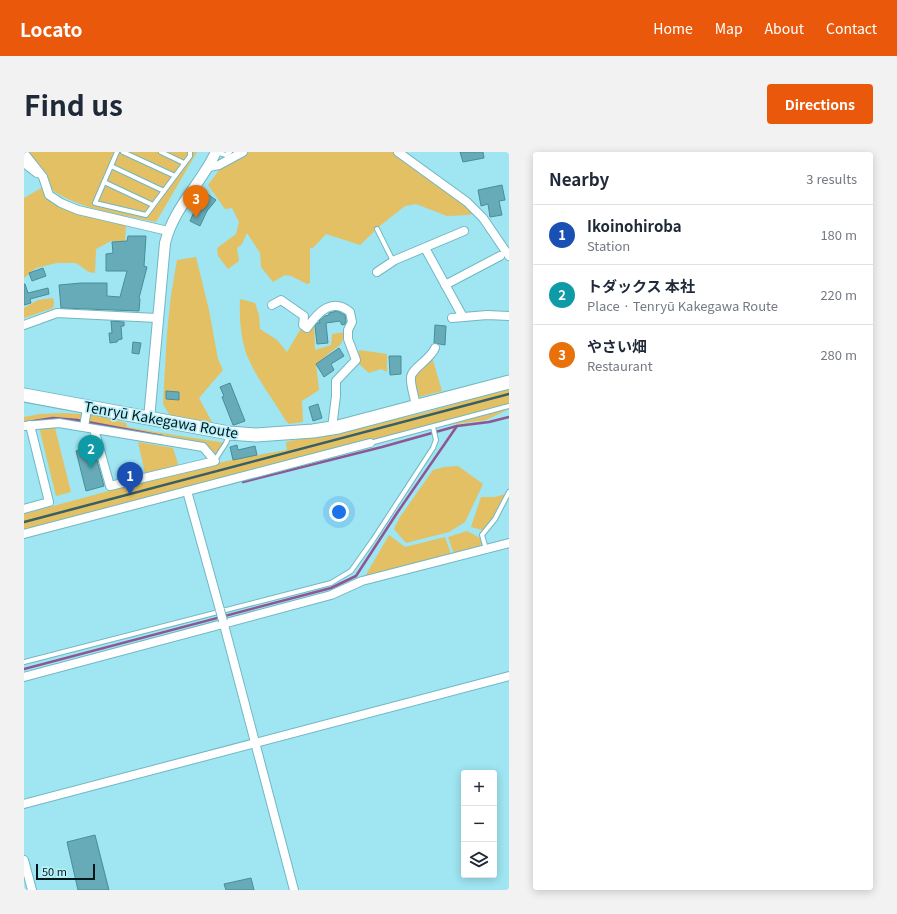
<!DOCTYPE html>
<meta charset="utf-8">
<style>
:root{--surface:#fff;--page:#f2f2f3;--text:#1f2937;--muted:#747a83;--line:#e0e1e3;--accent:#ea580c}
body{margin:0;font-family:Georgia,"Noto Sans JP",serif;background:var(--page);color:var(--text)}
.controls{position:absolute;right:12px;bottom:12px;display:grid;overflow:hidden;border-radius:4px;box-shadow:0 2px 10px #0003}
.controls button{width:36px;height:36px;display:grid;place-items:center;padding:0;border:0;border-bottom:1px solid var(--line);background:var(--surface);color:var(--text);font:20px sans-serif}
.scale{position:absolute;left:12px;bottom:10px;width:59px;box-sizing:border-box;padding-left:4px;border:2px solid #00181c;border-top:0;font-size:11px;line-height:14px;white-space:nowrap;color:#00181c;-webkit-text-stroke:3px #b9f0fa;paint-order:stroke}
.you{position:absolute;left:315px;top:360px;width:14px;height:14px;margin:-10px;border:3px solid #fff;border-radius:50%;background:#1a73e8;box-shadow:0 0 0 6px #1a73e833}
.badge{display:grid;place-items:center;width:26px;height:26px;border-radius:50%;background:var(--accent);color:#fff;font-size:13px;font-weight:700}
.pin{position:absolute;translate:-50% -33px;filter:drop-shadow(0 1px 2px #0008)}
.pin::after{content:'';position:absolute;top:21px;width:14px;height:12px;background:inherit;clip-path:polygon(0 0,100% 0,50% 100%)}
.list{margin:0;padding:0;list-style:none}
h2{display:flex;justify-content:space-between;align-items:center;height:52px;margin:0;padding:0 16px;font-size:17px}
h2 small{font-size:13px;font-weight:400;color:var(--muted)}
.list li{display:grid;grid-template-columns:26px 1fr auto;gap:12px;align-items:center;box-sizing:border-box;height:60px;padding:0 16px;border-top:1px solid var(--line)}
.list b{display:block;font-size:15px;white-space:nowrap}
.list p{margin:0;font-size:13px;white-space:nowrap;color:var(--muted)}
.list em{font-size:13px;font-style:normal;color:var(--muted)}
.icon{flex:none;width:22px;height:22px;fill:none;stroke:currentColor;stroke-width:2;stroke-linecap:round;stroke-linejoin:round}
.map{position:relative;flex:none;width:485px;height:738px;overflow:hidden;border-radius:4px}
header{display:flex;align-items:center;gap:24px;box-sizing:border-box;height:56px;padding:0 20px;background:var(--accent);color:#fff}
header strong{font-size:19px}
nav{display:flex;gap:22px;margin-inline-start:auto;font-size:14px}
.intro{display:flex;align-items:center;justify-content:space-between;box-sizing:border-box;height:96px;padding:0 24px}
h1{margin:0;font-size:28px}
.button{padding:10px 18px;border-radius:4px;background:var(--accent);color:#fff;font-size:14px;font-weight:700}
main{display:flex;gap:24px;padding:0 24px}
aside{flex:1;background:var(--surface);border-radius:4px;box-shadow:0 2px 10px #0003}
.map>svg:first-child{display:block}
.green{fill:#e2c063}
.lines{fill:none;stroke-linecap:round;stroke-linejoin:round}
.stream{stroke:#8e5692;stroke-width:2.5}
.building{fill:#66abb7;stroke:#488d98}
.service-casing{stroke:#72b7c3;stroke-width:6}
.minor-casing{stroke:#72b7c3;stroke-width:10}
.tertiary-casing{stroke:#72b7c3;stroke-width:12}
.primary-casing{stroke:#72b7c3;stroke-width:15}
.service{stroke:#fff;stroke-width:4}
.minor{stroke:#fff;stroke-width:8}
.tertiary{stroke:#fff;stroke-width:10}
.primary{stroke:#fff;stroke-width:13}
.rail{stroke:#375f66;stroke-width:2.5}
.minor-bridge-casing{stroke:#72b7c3;stroke-width:10;stroke-linecap:butt}
.minor-bridge{stroke:#fff;stroke-width:8}
.labels{text-anchor:middle;stroke-width:3.5;stroke-linejoin:round;paint-order:stroke}
.street-label{font-size:14px;fill:#00181c;stroke:#b9f0fa}
</style>
<header>
<strong>Locato</strong>
<nav><a>Home</a><a>Map</a><a>About</a><a>Contact</a></nav>
</header>
<div class="intro"><h1>Find us</h1><a class="button">Directions</a></div>
<main>
<div class="map">
<svg width="485" height="738" viewBox="0 0 485 738">
<rect width="100%" height="100%" fill="#9fe5f2"/>
<!-- green -->
<g class="green">
<path d="M0 0H173L132 70C101 63 52 57 27 37 19 30 7 9 0 0Z"/>
<polygon points="219,0 369,0 451,61 445,63 423,64 392,52 381,54 357,73 336,93 302,82 289,96 286,96 286,131 283,132 267,124 261,123 249,130 237,115 236,101 223,81 218,92 213,96 215,109 204,117 194,104 193,96 212,82 215,70 208,56 201,57 184,33 198,14"/>
<polygon points="19,35 37,51 102,73 101,89 87,89 72,97 71,121 65,120 52,111 33,111 12,116 0,126 0,46"/>
<polygon points="172,105 185,158 194,207 199,218 175,246 189,272 147,265 139,252 143,181 147,143 153,108"/>
<polygon points="29,146 30,151 29,156 0,166 0,156 14,148"/>
<path d="M216 147 231 151 235 163 236 177 253 188 263 200 279 173 290 166 291 198 307 193 308 182 321 180 317 192 292 212 295 238 278 249 279 270 265 272 262 269C250 249 235 230 225 208 217 192 215 165 216 147Z"/>
<polygon points="335,198 363,202 363,220 357,217 345,221 335,212"/>
<polygon points="408,205 418,239 388,247 388,227"/>
<path d="M485 236V257L462 268 409 275 343 289 0 379V362C88 339 173 312 263 298L262 290 399 261Z"/>
<polygon points="41,261 70,263 102,271 103,275 131,280 202,291 190,309 179,295 40,271 0,274 0,265 16,262"/>
<polygon points="24,274 31,276 47,340 32,344 15,275"/>
<polygon points="114,290 149,296 155,315 121,321"/>
<polygon points="434,314 459,332 441,370 425,380 382,391 370,377 376,365 409,318 420,315"/>
<polygon points="481,342 471,367 461,379 447,375 457,345 471,345"/>
<polygon points="443,379 456,386 458,395 430,402 424,385"/>
<polygon points="365,383 381,395 421,385 427,402 340,426"/>
</g>
<g class="lines">
<!-- stream -->
<g class="stream">
<polyline points="4,270 29,266 53,268 138,284"/>
<polyline points="219,330 358,295 433,274 465,270 485,265"/>
<polyline points="0,517 307,436 332,424 373,361 433,274"/>
</g>
</g>
<!-- building -->
<g class="building">
<polygon points="436,0 459,0 460,6 439,10"/>
<polygon points="478,33 481,48 475,49 478,63 466,65 464,52 457,54 454,38"/>
<polygon points="182,41 192,48 183,59 176,74 166,69 174,51"/>
<polygon points="104,84 122,84 120,114 123,115 115,146 116,147 115,159 37,156 35,133 57,131 83,131 83,144 96,145 103,119 82,119 82,102 89,101 88,90 103,89"/>
<polygon points="19,116 22,124 8,129 5,121"/>
<polygon points="0,132 1,132 4,141 24,136 25,142 6,147 7,151 0,153"/>
<polygon points="313,159 321,163 322,169 321,172 318,173 316,169 302,171 304,191 293,192 291,174 293,171 296,171 295,169 301,164 305,163 305,161"/>
<polygon points="87,169 100,170 100,174 97,174 98,187 94,188 93,190 86,191 85,181 88,181"/>
<polygon points="411,173 422,174 421,193 410,191"/>
<polygon points="109,190 117,191 115,202 108,201"/>
<polygon points="315,196 320,204 307,212 310,218 300,225 292,212"/>
<polygon points="365,204 377,204 377,222 366,223"/>
<polygon points="206,231 221,269 210,273 209,273 198,245 200,244 196,235"/>
<polygon points="142,239 155,240 155,248 142,247"/>
<polygon points="294,252 298,266 289,269 285,255"/>
<polygon points="213,293 214,298 231,294 233,303 209,308 206,295"/>
<polygon points="69,294 80,334 62,339 52,299"/>
<polygon points="71,683 85,738 54,738 43,690"/>
<polygon points="227,726 230,738 202,738 200,732"/>
</g>
<g class="lines">
<!-- service casing -->
<g class="service-casing">
<g id="service">
<polyline points="93,0 71,51 122,63 166,4 166,0"/>
<polyline points="99,0 151,24"/>
<polyline points="137,0 160,11"/>
<polyline points="192,0 202,3 206,0"/>
<polyline points="87,14 140,39"/>
<polyline points="80,30 129,53"/>
<polyline points="353,77 369,109"/>
<polyline points="346,291 485,254"/>
<polyline points="191,308 202,291 205,283"/>
<polyline points="462,397 458,383 471,367 485,340"/>
<polyline points="0,510 307,431 327,419 349,388 409,296 412,288 409,275"/>
</g>
</g>
<!-- minor casing -->
<g class="minor-casing">
<g id="minor">
<polyline points="374,0 443,50 459,66 485,104"/>
<polyline points="0,1 19,25 25,43 37,51 54,58 144,79"/>
<polyline points="0,11 13,21"/>
<polyline points="185,15 195,13 219,0"/>
<polyline points="401,96 439,165"/>
<polyline points="353,120 371,108 440,79"/>
<polyline points="421,133 476,104"/>
<path d="M248 153 257 148 280 164 279 173 283 176C294 160 308 145 326 160L328 170 324 178V187L332 208 312 229V244L308 276"/>
<polyline points="428,166 463,163 485,164"/>
<polyline points="0,173 33,161 133,166"/>
<path d="M392 254C391 246 386 233 387 225 388 216 407 207 411 196"/>
<polyline points="0,274 35,271 179,295 191,309 86,334 70,277"/>
<polyline points="60,275 63,256"/>
<polyline points="163,339 196,458"/>
<polyline points="0,357 25,350 6,273"/>
<polyline points="0,382 346,291"/>
<polyline points="199,469 270,738"/>
<polyline points="0,525 307,443 338,429 485,391"/>
<polyline points="0,652 485,524"/>
<polyline points="0,708 8,738"/>
</g>
</g>
<!-- tertiary casing -->
<g class="tertiary-casing">
<path id="tertiary" d="M125 267 141 91C150 55 177 32 192 0"/>
</g>
<!-- primary casing -->
<g class="primary-casing">
<polyline id="primary" points="0,243 205,281 232,283 289,279 314,275 485,230"/>
</g>
<!-- service -->
<use href="#service" class="service"/>
<!-- minor -->
<use href="#minor" class="minor"/>
<!-- tertiary -->
<use href="#tertiary" class="tertiary"/>
<!-- primary -->
<use href="#primary" class="primary"/>
<!-- rail -->
<polyline class="rail" points="0,370 485,242"/>
<!-- minor-bridge casing -->
<g class="minor-bridge-casing">
<polyline id="minor-bridge" points="196,458 199,469"/>
</g>
<!-- minor-bridge -->
<use href="#minor-bridge" class="minor-bridge"/>
</g>
<g class="labels">
<!-- street labels -->
<g class="street-label">
<text transform="translate(137 268) rotate(10)" y="5">Tenryū Kakegawa Route</text>
</g>
</g>
</svg>
<div class="controls">
<button>+</button>
<button>−</button>
<button><svg class="icon" aria-label="layers" viewBox="0 0 24 24"><path d="M12 4l9 5-9 5-9-5zM3 14l9 5 9-5"/></svg></button>
</div>
<div class="scale">50 m</div>
<div class="you"></div>
<div class="pin badge" style="left:106px;top:343px;background:#1a4fb4">1</div>
<div class="pin badge" style="left:67px;top:316px;background:#0f9aa8">2</div>
<div class="pin badge" style="left:172px;top:66px;background:#e8710a">3</div>
</div>
<aside>
<h2>Nearby<small>3 results</small></h2>
<ul class="list">
<li><span class="badge" style="background:#1a4fb4">1</span><div><b>Ikoinohiroba</b><p>Station</p></div><em>180 m</em></li>
<li><span class="badge" style="background:#0f9aa8">2</span><div><b>トダックス 本社</b><p>Place · Tenryū Kakegawa Route</p></div><em>220 m</em></li>
<li><span class="badge" style="background:#e8710a">3</span><div><b>やさい畑</b><p>Restaurant</p></div><em>280 m</em></li>
</ul>
</aside>
</main>
